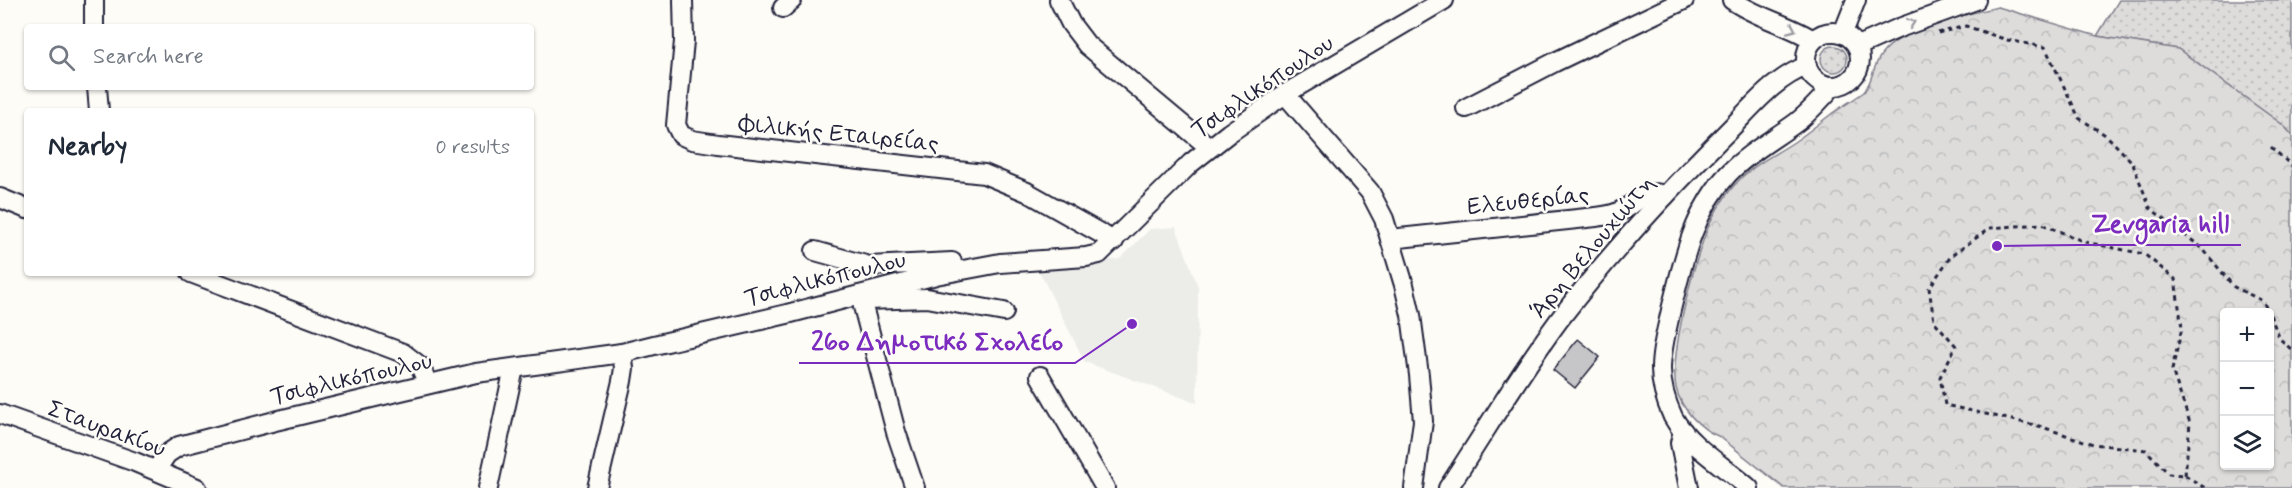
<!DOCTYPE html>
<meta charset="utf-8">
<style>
:root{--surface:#fff;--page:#f2f2f3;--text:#1f2937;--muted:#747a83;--line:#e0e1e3}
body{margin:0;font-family:Mynerve,sans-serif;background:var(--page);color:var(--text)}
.controls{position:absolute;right:18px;bottom:18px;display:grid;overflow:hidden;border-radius:6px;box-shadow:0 2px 4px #0004}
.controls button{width:54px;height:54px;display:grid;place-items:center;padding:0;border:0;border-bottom:2px solid var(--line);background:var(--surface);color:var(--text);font:30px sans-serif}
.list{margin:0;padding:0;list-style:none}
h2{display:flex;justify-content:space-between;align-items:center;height:78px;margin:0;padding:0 24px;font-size:26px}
h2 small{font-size:20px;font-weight:400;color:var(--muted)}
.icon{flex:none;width:33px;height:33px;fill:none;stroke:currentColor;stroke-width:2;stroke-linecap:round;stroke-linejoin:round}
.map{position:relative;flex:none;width:2292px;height:488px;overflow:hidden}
.search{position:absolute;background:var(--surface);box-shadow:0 2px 4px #0004;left:24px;top:24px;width:510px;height:66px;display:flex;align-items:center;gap:15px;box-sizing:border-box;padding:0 21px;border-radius:6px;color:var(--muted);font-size:22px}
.panel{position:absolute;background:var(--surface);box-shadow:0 2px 4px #0004;left:24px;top:108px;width:510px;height:168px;border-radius:6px}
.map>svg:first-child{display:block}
.built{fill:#ecece9}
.grass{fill:url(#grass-dots);stroke:#807f8b;stroke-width:1.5}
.forest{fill:url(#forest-crowns);stroke:#807f8b;stroke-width:1.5;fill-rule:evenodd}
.building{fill:#c6c6c8;stroke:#22223b;stroke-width:1.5}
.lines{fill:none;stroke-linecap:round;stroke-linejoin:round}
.minor-casing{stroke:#22223b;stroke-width:22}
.path{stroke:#22223b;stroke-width:3;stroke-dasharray:4.5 4.5;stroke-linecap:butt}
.minor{stroke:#fdfcf7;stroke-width:18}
.oneway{stroke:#9a9aa2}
.labels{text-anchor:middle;stroke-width:5;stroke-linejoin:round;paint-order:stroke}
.street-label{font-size:24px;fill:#22223b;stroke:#fdfcf7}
.leader{fill:none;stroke:#7b2cbf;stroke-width:2}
.callout-dot{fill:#7b2cbf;stroke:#fdfcf7;stroke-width:2}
.callout-label{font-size:26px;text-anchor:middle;font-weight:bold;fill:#7b2cbf;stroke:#fdfcf7;stroke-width:5;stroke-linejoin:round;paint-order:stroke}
</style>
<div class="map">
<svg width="2292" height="488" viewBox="0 0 2292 488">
<defs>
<pattern id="grass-dots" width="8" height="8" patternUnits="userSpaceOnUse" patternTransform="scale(1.5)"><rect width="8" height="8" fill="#dddcdb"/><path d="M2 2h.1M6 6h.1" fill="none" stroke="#bdbcbd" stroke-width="1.8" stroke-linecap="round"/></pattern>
<pattern id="forest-crowns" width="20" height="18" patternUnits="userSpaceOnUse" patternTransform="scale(1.5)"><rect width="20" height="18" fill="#dddcdb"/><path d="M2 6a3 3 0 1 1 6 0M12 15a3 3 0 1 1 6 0" fill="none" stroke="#bdbcbd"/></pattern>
</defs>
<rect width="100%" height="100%" fill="#fdfcf7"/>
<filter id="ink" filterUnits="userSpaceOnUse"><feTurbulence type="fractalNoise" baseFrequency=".0167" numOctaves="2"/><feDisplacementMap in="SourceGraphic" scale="12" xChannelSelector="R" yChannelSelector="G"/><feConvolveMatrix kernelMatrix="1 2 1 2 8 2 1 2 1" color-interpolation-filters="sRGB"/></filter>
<g filter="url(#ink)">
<!-- built -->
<polygon class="built" points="1176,227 1198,287 1197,403 1085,362 1038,269 1120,259 1150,229"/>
<!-- grass -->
<g class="grass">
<polygon points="2119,0 2292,0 2292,135 2283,125 2178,49 2097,36"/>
<circle cx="1834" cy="59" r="13"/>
</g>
<!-- forest -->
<path class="forest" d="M1998 7 2097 36 2178 49 2283 125 2292 135V488H1784L1720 437C1700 429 1681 409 1676 388 1669 355 1697 245 1714 215 1721 202 1730 189 1741 178 1756 163 1776 154 1794 142 1806 134 1818 124 1830 115 1841 107 1853 100 1864 92 1873 80 1873 65 1882 54 1901 28 1968 14 1998 7ZM2224 312H2270V466H2224Z"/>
<!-- building -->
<polygon class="building" points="1578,339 1600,357 1575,388 1553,370"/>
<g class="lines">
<!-- minor casing -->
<g class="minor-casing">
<g id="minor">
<polyline points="94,0 94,27"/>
<polyline points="683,0 684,41 676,125 681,135 692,140 718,144 984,174 1027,192 1114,241"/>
<polyline points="1059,0 1071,24 1087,45 1209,147"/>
<path d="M1732 0C1757 18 1788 24 1813 40"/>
<polyline points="783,8 792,0"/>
<circle cx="1833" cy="59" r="27"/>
<polyline points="1843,33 1856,0"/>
<polyline points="1858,46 1899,28 1976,0"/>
<polyline points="97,87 99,111"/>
<polyline points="1285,94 1370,192 1384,219 1404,285 1411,315 1419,375 1423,421 1414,488"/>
<polyline points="1466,108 1555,62 1684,0"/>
<polyline points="0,198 27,209"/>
<path d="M1390 239 1596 217C1604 216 1613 215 1620 211 1635 205 1648 186 1665 196"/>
<polyline points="815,251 869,266 952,262"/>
<polyline points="191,273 403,353 420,366 428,384"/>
<polyline points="860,295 896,432 915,488"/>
<polyline points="864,298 866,300 927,298 1004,312"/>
<polyline points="1040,376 1105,488"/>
<polyline points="0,414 135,462 197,488"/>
<polyline points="1683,431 1680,443 1689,488"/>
<polyline points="156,470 167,454 179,446 275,421 476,373 622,353 654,345 787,314 936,275 1000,263 1086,257 1099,254 1191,163 1229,133 1285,94 1444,0"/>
<polyline points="488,488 514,368"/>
<polyline points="597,488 622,381 624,368 622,353"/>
<path d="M1448 488C1485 432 1519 374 1559 320 1609 255 1665 194 1723 136 1748 112 1773 78 1807 66"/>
<path d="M1749 488C1724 466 1689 446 1673 417 1666 402 1661 385 1661 369 1661 349 1667 329 1671 310 1683 261 1693 212 1728 174 1748 153 1774 139 1797 122 1810 112 1821 99 1832 87"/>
</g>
</g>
<!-- path -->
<g class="path">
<polyline points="1938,33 1966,26 2007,40 2045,47 2079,118 2107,136 2132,162 2150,208 2202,248 2234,287 2263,301 2268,312"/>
<polyline points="2271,147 2292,166"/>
<polyline points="2270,315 2280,339 2292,350"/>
<polyline points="2185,475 2190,423 2172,370 2182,328 2175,279 2144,254 2085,242 2042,224 1990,228 1951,256 1929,288 1934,321 1956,346 1940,377 1945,405 2039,426 2093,444 2146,450 2169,474 2185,475 2205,488"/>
</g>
<!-- minor -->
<use href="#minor" class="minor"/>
</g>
<!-- one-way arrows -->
<defs><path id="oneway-chevron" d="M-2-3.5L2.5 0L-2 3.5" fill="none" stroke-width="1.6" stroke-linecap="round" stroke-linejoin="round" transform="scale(1.5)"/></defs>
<g class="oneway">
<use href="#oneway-chevron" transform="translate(1911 23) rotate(-20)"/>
<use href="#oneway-chevron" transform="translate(1792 29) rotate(24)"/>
</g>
</g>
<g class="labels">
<!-- street labels -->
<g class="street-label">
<text transform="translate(1262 86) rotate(-34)" y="8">Τσιφλικόπουλου</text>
<text transform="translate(839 133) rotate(6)" y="8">Φιλικής Εταιρείας</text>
<text transform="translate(1528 200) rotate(-6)" y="8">Ελευθερίας</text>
<text transform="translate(1592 246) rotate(-50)" y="8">Άρη Βελουχιώτη</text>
<text transform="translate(825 278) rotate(-14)" y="8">Τσιφλικόπουλου</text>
<text transform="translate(351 378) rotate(-13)" y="8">Τσιφλικόπουλου</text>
<text transform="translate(107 428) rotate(20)" y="8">Σταυρακίου</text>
</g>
</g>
<!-- callouts -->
<path class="leader" d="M1997 246L2079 245H2241M1132 324L1075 363H799"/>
<g class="callout-dot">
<circle cx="1997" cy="246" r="6"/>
<circle cx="1132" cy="324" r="6"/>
</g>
<g class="callout-label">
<text x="2160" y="232">Zevgaria hill</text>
<text x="937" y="350">26ο Δημοτικό Σχολείο</text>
</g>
</svg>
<div class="controls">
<button>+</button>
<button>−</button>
<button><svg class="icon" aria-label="layers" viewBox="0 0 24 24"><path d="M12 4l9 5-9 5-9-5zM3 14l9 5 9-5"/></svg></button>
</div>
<div class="search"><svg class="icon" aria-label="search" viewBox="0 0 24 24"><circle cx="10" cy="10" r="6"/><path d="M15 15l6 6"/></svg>Search here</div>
<section class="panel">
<h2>Nearby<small>0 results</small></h2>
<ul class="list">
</ul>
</section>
</div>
